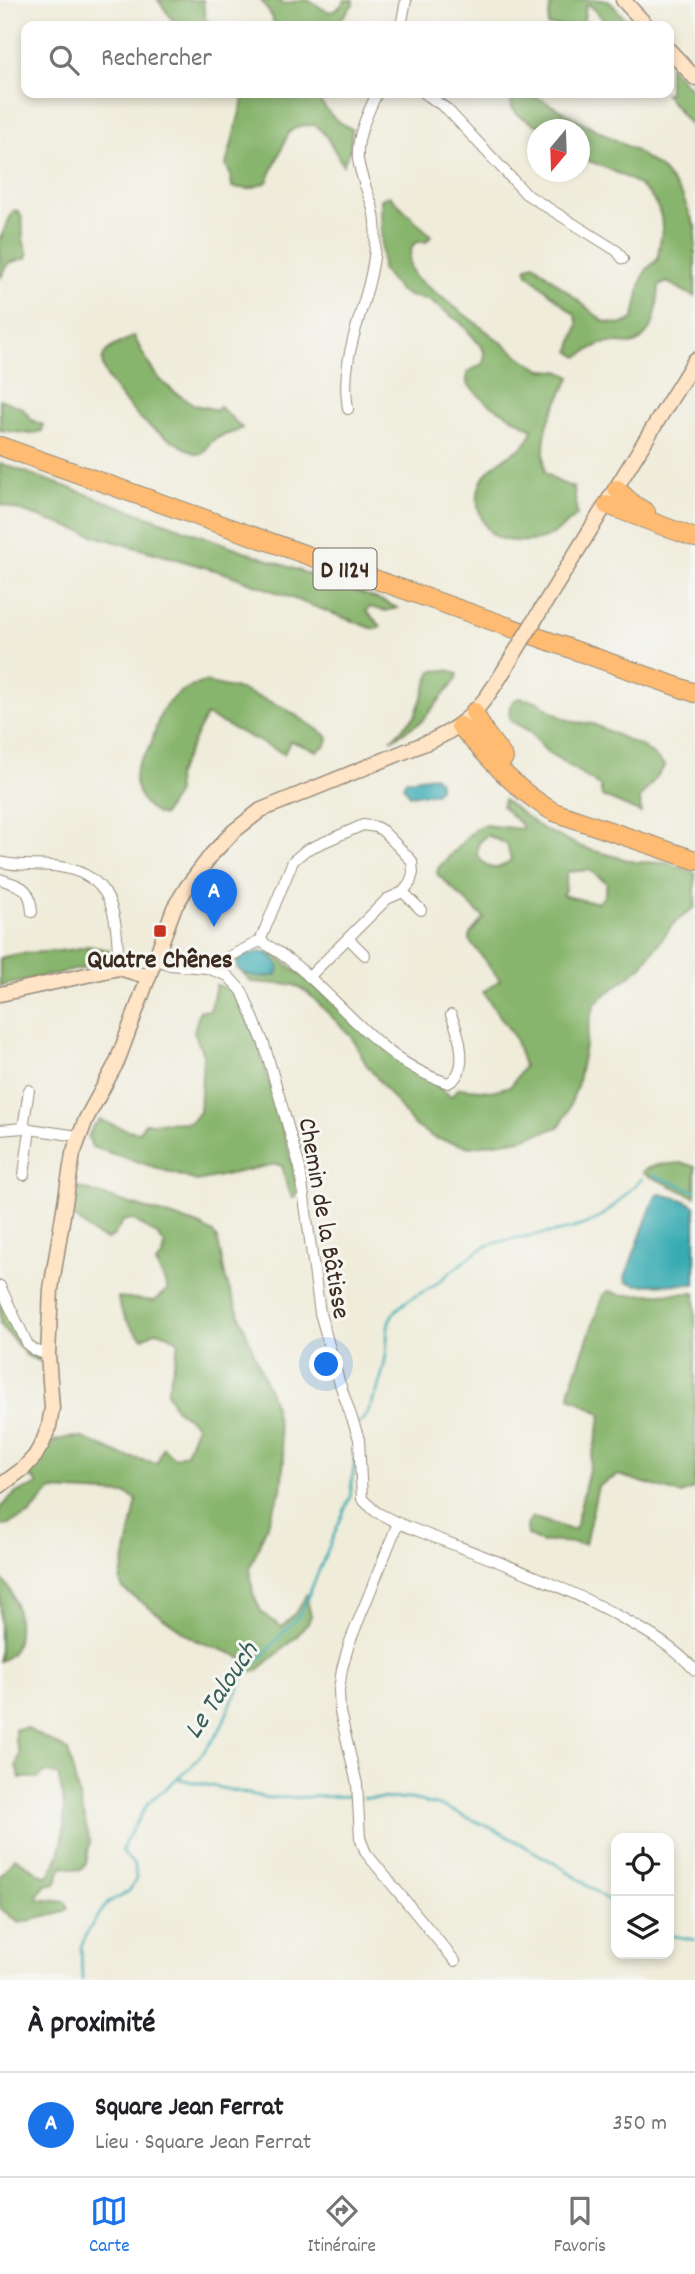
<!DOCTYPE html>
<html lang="fr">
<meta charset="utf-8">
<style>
:root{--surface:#fff;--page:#f6f6f6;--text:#202124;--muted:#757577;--line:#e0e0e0;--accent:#1a73e8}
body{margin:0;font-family:Dekko,sans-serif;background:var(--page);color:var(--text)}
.controls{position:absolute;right:21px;bottom:21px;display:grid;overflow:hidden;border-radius:14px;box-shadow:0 4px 10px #0003}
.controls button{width:63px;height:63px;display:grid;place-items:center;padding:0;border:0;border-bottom:2px solid var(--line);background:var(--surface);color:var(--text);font:35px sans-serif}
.compass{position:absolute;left:527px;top:119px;width:63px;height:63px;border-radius:50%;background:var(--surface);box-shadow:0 4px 10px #0003;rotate:199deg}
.you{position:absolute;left:327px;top:1365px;width:24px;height:24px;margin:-18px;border:5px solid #fff;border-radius:50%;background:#1a73e8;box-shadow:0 0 0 10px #1a73e833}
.badge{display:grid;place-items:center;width:46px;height:46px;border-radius:50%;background:var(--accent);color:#fff;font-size:23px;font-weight:700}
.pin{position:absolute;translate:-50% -58px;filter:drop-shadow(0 2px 4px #0008)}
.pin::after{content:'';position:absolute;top:37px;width:24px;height:21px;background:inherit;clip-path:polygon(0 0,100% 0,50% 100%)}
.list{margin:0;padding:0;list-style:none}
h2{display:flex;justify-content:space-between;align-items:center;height:91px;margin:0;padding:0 28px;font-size:30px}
h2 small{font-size:23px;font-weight:400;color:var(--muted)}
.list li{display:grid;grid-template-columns:46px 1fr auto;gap:21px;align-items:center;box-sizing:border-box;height:105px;padding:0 28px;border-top:2px solid var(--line)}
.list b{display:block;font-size:26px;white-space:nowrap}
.list p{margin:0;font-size:23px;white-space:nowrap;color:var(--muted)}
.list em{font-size:23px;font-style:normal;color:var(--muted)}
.icon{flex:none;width:38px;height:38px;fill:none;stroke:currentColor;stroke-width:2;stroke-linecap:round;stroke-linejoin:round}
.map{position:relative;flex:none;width:695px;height:1980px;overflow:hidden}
.search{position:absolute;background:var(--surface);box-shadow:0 4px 10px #0003;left:21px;right:21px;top:21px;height:77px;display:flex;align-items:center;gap:18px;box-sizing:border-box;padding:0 24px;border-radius:14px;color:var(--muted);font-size:26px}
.sheet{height:196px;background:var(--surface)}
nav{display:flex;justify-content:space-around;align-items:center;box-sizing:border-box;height:98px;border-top:2px solid var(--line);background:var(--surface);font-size:19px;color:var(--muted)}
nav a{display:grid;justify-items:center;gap:4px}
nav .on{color:var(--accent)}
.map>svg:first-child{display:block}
.forest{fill:#88b56d;stroke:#627046;stroke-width:2;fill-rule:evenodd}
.water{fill:#39abb2;stroke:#3a6a68;stroke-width:2}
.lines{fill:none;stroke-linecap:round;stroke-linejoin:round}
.stream{stroke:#39abb2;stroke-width:2.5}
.street-casing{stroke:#958b7c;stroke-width:12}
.secondary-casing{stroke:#958b7c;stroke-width:17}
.highway-casing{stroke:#958b7c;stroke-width:20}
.street{stroke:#fff;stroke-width:10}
.secondary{stroke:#ffe4c6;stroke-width:14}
.highway{stroke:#febb71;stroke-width:18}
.secondary-bridge-casing{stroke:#958b7c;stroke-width:17;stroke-linecap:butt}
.secondary-bridge{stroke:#ffe4c6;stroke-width:14}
.poi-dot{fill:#c8321e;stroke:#f6f6f2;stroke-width:2.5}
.labels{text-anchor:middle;stroke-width:6;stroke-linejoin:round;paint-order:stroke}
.shield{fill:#f6f6f2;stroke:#73675e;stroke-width:2}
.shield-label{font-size:24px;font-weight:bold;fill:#3b2a1e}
.poi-label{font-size:26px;font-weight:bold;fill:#3b2a1e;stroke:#f6f6f2}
.street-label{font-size:26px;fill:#3b2a1e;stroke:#f6f6f2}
.water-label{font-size:28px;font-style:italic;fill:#3a5e59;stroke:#f6f6f2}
</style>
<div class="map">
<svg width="695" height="1980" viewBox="0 0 695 1980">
<rect width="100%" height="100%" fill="#f6f6f2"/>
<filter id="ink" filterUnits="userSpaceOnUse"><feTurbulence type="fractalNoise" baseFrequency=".0143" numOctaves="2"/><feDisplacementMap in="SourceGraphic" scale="14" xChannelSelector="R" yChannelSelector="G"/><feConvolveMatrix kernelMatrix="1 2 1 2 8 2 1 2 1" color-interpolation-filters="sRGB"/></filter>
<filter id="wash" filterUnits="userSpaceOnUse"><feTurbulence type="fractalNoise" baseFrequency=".00686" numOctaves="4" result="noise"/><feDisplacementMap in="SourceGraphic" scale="28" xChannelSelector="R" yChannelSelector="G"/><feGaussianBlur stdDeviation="1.57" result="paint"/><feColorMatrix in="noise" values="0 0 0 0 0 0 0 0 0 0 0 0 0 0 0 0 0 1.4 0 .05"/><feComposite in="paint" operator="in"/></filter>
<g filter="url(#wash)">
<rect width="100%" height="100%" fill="#efecda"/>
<!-- forest -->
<g class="forest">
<polygon points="158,0 203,0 205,19 213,26 177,26"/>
<path d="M261 0H281L282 4C290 3 297 0 306 0 321 2 328 25 345 0H353V4L336 26H275L272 17Z"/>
<polygon points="558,0 608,0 632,26 610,26 589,4 586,5 583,26 548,26 550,7"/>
<polygon points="669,66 695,94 695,131 664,93 669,93"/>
<path d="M245 93H315C325 110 334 121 352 129L350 149 343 165 327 137 316 125C304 125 296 125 288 134L267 182 249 189 232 187 231 176 226 165Z"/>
<path d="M510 93H529L636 151 661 169 682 195 695 227V297L667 282 659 286C656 312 658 328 635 344 603 343 606 339 578 357L570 351 578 324 575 315 528 274 526 268 534 264 603 321 621 325 633 319C638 306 639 281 645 272 648 267 654 263 658 259 658 248 662 236 662 227 662 184 611 171 580 157V130L542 129 541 127 518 115 512 108Z"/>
<path d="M390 196 431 236 426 242H418L413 245C408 258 408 265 415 277L526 361 542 370 559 371 571 377C551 412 540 430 545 472L557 481 574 488 577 515C564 527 549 541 530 541 512 542 493 542 484 523 472 501 477 476 499 462 513 451 529 449 532 429L486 402 467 384V373L483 363 485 355 482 347 460 322 428 300 409 296 399 290 382 270 381 199Z"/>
<path d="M17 210C25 218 22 227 23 237 23 243 26 249 28 254L27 258 8 263 0 279V239L13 211Z"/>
<path d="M134 336C151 372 159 385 195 405 202 408 209 406 216 411L220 407 242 428C233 435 222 433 214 440 209 443 206 450 202 454H196C180 445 163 436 149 426 136 415 89 369 106 352 113 345 126 341 134 336Z"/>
<polygon points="0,399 22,408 33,421 43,425 42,431 31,434 0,430"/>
<polygon points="0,463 383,601 397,608 386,611 370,607 366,611 381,626 377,629 371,628 225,573 102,538 3,505 0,503"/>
<polygon points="448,670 458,674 456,680 422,721 391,740 415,716 432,671"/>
<path d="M205 682 241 690 283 707 326 735 328 739 326 745 317 751 290 741 284 754 206 715 176 777 177 793 162 816C144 810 130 786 137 767 140 759 148 753 151 744 155 733 158 717 164 708 175 693 189 686 205 682Z"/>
<path d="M519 698 536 701 563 718 574 722 593 724 645 748 665 766 640 798 641 813 602 796 600 786 545 750 529 731 511 721C508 712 508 702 519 698Z"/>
<path d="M504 800 543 829 584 848 635 862 668 863 695 873V907L673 924 642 966 596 1002 591 1016 577 1086 568 1111 559 1127 521 1139 470 1147 434 1138 413 1124 366 1064 351 1036 307 992 294 985 251 982 244 974 268 977 273 957 263 952 276 955 449 1095H453L459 1088 491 1091 511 1086 524 1066 515 1038 483 992 500 980 470 941V934L484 918 437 874 438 868 476 828 484 825 522 829V826L502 806ZM487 835 507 844 511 860C496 872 489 871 477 855L478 844ZM589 870 607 883 604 897 598 902 586 901 562 895 565 890 567 872Z"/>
<path d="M88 946 109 950V955L97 958 93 966 0 986V958C28 949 60 955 88 946Z"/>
<polygon points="216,985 227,988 236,995 259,1046 295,1173 297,1195 293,1198 287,1187 282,1166 276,1164 197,1181 92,1147 88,1137 93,1126 100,1120 127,1130 139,1132 145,1123 190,1122 200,1112 203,1055 194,1031 200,1010 210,1011"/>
<polygon points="683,1163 695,1167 695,1197 643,1173 644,1170 657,1165"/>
<path d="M76 1187 199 1225 213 1233 218 1241 226 1280 273 1401 284 1458 281 1490 250 1568 253 1594 262 1613 282 1627 298 1610 306 1595 311 1616 308 1623 296 1637 257 1671 241 1674 243 1660 236 1655 195 1640 123 1589 120 1582 137 1500 126 1494 51 1490 29 1515 3 1526 0 1524V1508L16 1493 37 1485V1482L29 1476 54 1441 70 1437 83 1438 124 1456 157 1463 163 1447 174 1458 186 1453 197 1425 175 1408 167 1393 179 1342 169 1335 157 1331 143 1338C132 1331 118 1310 118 1297L154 1301 168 1289 156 1263 163 1257 165 1245 157 1235 132 1219 123 1221 114 1235 107 1240 94 1234 72 1215Z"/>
<path d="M609 1291 621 1295 695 1293V1488L681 1494 618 1475 598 1486 585 1544C568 1544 559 1539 542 1543L527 1535V1526L532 1517 572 1530 575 1529 602 1414 570 1397V1389L603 1295Z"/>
<polygon points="0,1298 24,1345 42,1362 27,1356 0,1324"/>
<path d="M0 1578C17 1589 24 1633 13 1651 10 1656 5 1658 0 1661Z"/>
<path d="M27 1728 68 1751 90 1842 86 1863 81 1870 62 1866 55 1884H47L38 1894V1899L66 1902 68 1909 58 1914 19 1923 0 1908V1876L15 1857 44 1876 49 1875C68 1846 67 1807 58 1775L46 1772 38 1778H20L16 1766 20 1754 15 1739V1729Z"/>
</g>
<!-- water -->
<g class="water">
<polygon points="434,776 439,781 439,789 435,793 410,795 403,786 406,780"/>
<path d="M263 952 273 957 279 966 277 975C263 978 248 978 237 968V962L245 955Z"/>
<polygon points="660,1194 681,1199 695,1206 695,1284 638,1285 626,1282 625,1277 653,1202 656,1196"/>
</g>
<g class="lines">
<!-- stream -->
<g class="stream">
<polyline points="654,1175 695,1191"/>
<path d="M359 1424C373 1408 381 1382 385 1361 389 1346 384 1326 393 1314 404 1300 419 1295 433 1286 449 1275 473 1251 489 1245 522 1233 561 1236 593 1221 612 1212 626 1192 642 1179"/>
<polyline points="352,1431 355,1452"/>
<polyline points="179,1779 268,1798 352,1796"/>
<polyline points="364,1798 411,1799 444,1807 502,1833 566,1870 616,1906"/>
<polyline points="669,1935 695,1940"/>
<polyline points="82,1980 81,1947 89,1929 108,1902 120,1897 130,1890 136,1879 135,1866 122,1852 125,1842 148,1803 191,1767 206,1749 219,1732 233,1699 246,1674 301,1613 350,1497 355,1458"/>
</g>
</g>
</g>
<g filter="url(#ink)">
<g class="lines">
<!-- street casing -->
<g class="street-casing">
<g id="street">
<polyline points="401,26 406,0"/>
<polyline points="424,93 447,109 526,194 617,251 623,259"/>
<path d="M348 409C338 350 371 304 375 247 376 233 376 219 372 205 367 190 360 175 358 159 356 136 368 113 377 93"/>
<path d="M0 862C20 867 40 864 60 867 118 876 116 921 119 968"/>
<path d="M0 879C22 887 30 886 32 912"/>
<polyline points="403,892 421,910"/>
<polyline points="348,938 365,955"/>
<polyline points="260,941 293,861 306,850 363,825 376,827 383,831 412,861 413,873 410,883 403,892 387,899 309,977"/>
<path d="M260 941C330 978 369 1059 448 1083 471 1072 459 1033 451 1015"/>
<path d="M155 959 170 965 207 968 228 976 242 991 264 1044 300 1168 320 1313 339 1381 359 1439 362 1499 376 1512 398 1523C470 1552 543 1576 611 1612 642 1629 671 1644 695 1670"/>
<polyline points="207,968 260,941"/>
<polyline points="23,1128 29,1090"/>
<polyline points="0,1130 23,1128 78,1136"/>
<polyline points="24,1175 30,1129"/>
<polyline points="0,1286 28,1345 34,1350 48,1355"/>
<polyline points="398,1523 349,1644 342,1669 339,1690 340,1712 357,1784 360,1838 366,1853 455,1961"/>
</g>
</g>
<!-- secondary casing -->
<g class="secondary-casing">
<g id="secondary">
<polyline points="623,0 647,26"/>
<polyline points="669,50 695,78"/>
<polyline points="542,608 695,360"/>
<polyline points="0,994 119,968 149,977"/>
<path d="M0 1486 24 1468 35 1456 43 1442 49 1426 52 1408 48 1355 51 1289 73 1154 86 1119 117 1062 174 908 187 887 212 854 234 831 261 810 433 740C471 723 487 699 508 664"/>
</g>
</g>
<!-- highway casing -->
<g class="highway-casing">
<g id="highway">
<polyline points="0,446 695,693"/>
<polyline points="617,489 633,504 646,512"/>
<polyline points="607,505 695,538"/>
<polyline points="474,712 486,734 504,758"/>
<path d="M460 726C489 758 516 791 554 812L695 860"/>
</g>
</g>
<!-- street -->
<use href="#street" class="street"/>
<!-- secondary -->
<use href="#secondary" class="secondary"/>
<!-- highway -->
<use href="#highway" class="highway"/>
<!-- secondary-bridge casing -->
<g class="secondary-bridge-casing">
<polyline id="secondary-bridge" points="508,664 542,608"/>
</g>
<!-- secondary-bridge -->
<use href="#secondary-bridge" class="secondary-bridge"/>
</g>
</g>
<!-- markers -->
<rect class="poi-dot" x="153" y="924" width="14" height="14" rx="3.5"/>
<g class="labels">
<!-- shield labels -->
<rect class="shield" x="313.5" y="548.5" width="63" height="41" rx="5"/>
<g class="shield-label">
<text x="345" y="577">D 1124</text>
</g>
<!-- poi labels -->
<g class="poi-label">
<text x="160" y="967">Quatre Chênes</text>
</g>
<!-- street labels -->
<g class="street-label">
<text transform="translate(326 1218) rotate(80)" y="9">Chemin de la Bâtisse</text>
</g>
<!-- water labels -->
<g class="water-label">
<text transform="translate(219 1689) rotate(-56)" y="10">Le Talouch</text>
</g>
</g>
</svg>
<div class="controls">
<button><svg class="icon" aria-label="locate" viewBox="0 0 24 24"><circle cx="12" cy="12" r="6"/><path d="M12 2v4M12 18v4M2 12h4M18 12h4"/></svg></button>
<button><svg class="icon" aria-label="layers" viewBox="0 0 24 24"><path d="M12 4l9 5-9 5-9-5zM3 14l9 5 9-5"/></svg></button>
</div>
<svg class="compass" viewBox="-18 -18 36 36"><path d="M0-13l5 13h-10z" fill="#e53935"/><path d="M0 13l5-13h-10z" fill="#757577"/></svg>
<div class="you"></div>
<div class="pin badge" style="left:214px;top:927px">A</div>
<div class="search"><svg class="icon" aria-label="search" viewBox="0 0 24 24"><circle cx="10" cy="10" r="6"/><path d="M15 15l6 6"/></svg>Rechercher</div>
</div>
<section class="sheet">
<h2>À proximité<small></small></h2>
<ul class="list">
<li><span class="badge">A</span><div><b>Square Jean Ferrat</b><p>Lieu · Square Jean Ferrat</p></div><em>350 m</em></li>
</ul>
</section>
<nav>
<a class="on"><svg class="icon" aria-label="map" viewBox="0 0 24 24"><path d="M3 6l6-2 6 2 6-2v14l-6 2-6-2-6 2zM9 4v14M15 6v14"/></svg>Carte</a>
<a><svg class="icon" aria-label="directions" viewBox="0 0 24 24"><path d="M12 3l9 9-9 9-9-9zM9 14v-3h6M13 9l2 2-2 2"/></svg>Itinéraire</a>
<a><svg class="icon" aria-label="saved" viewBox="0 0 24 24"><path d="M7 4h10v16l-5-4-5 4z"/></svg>Favoris</a>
</nav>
